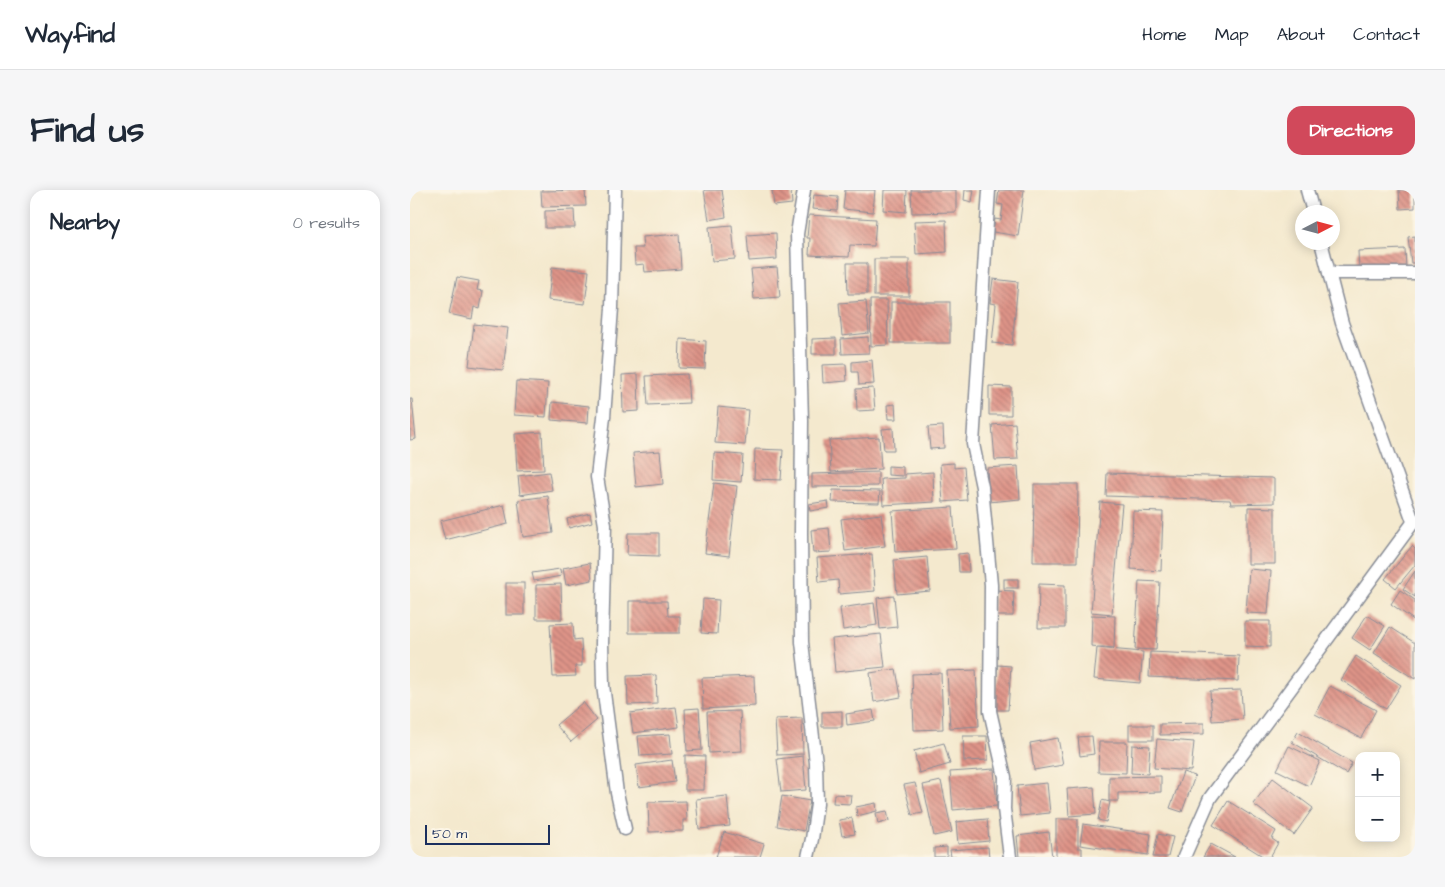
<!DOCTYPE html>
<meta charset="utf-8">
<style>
:root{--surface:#fff;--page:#f6f6f7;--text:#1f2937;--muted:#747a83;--line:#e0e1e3;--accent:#d1495b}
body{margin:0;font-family:"Architects Daughter",sans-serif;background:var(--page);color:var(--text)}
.controls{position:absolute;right:15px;bottom:15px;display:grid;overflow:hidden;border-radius:10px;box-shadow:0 2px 12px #0003}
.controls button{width:45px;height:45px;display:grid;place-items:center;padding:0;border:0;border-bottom:1px solid var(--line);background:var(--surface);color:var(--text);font:25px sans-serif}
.compass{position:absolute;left:885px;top:15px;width:45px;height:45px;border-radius:50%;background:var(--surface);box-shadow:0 2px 12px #0003;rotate:84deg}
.scale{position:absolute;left:15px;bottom:12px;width:125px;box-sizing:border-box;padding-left:5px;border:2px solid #1b2f5e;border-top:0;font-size:14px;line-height:18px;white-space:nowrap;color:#1b2f5e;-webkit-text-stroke:4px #fcf5e5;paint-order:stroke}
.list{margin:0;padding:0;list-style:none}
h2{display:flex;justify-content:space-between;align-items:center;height:65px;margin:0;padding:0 20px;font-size:21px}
h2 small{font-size:16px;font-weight:400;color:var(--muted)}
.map{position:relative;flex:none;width:1005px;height:667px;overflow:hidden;border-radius:15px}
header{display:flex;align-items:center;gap:30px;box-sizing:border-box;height:70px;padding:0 25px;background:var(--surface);border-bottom:1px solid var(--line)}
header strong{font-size:24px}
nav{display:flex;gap:28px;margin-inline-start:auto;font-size:18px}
.intro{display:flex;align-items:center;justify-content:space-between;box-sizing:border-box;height:120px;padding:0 30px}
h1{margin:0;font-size:35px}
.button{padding:12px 22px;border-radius:15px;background:var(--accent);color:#fff;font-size:18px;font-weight:700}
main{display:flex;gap:30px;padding:0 30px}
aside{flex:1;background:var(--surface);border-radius:15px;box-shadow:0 2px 12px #0003}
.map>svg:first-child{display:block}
.building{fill:url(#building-back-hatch)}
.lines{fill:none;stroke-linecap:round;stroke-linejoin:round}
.street-casing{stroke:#888c96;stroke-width:15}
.street{stroke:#fff;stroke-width:12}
</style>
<header>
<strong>Wayfind</strong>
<nav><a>Home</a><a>Map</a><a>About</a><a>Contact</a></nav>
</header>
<div class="intro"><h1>Find us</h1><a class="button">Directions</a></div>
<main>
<aside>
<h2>Nearby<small>0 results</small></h2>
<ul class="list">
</ul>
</aside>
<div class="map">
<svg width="1005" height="667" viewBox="0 0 1005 667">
<defs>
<pattern id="building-back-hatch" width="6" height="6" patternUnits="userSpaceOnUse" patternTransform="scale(1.25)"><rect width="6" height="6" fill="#df9488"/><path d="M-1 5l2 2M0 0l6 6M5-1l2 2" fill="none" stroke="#b47972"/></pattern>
</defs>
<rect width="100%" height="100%" fill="#fcf5e5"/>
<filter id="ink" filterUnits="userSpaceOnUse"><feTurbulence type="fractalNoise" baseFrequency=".02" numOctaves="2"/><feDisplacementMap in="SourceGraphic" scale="10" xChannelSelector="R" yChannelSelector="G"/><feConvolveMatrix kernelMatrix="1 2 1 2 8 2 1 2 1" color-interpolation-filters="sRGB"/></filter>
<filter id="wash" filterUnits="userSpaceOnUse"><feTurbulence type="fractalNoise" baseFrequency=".0096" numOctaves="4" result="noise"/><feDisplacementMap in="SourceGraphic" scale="20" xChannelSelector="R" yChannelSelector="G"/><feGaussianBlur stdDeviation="1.12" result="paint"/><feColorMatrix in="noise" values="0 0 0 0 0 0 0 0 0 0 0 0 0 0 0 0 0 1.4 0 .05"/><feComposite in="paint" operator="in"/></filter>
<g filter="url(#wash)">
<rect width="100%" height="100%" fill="#f4e9ce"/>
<g id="blocks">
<!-- building -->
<g class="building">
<polygon points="175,0 176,16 132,17 131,1"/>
<polygon points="294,0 312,0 316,27 299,30"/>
<polygon points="362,0 381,0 382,14 364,16"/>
<polygon points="435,0 465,0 463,22 433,19"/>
<polygon points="474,0 497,0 496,22 473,20"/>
<polygon points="501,0 546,0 546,22 502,23"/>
<polygon points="555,0 564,0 562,12 554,10"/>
<polygon points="589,0 614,0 608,46 583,42 585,29 591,30 593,15 587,14"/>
<polygon points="989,0 1005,0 1005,18 990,19"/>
<polygon points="404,5 428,7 427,21 402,19"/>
<polygon points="164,20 165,38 135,38 135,21"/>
<polygon points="399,25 466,29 464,56 440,55 439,67 399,65 400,48 397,48"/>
<polygon points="536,30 537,62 506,64 504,31"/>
<polygon points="322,35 325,69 302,71 299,37"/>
<polygon points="366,43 367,69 339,71 337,45"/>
<polygon points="269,44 271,79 235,82 234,74 225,75 224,58 233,58 232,47"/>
<polygon points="1005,46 1005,73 1001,73 998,47"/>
<polygon points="995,59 996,79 949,81 948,61"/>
<rect x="464" y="69" width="35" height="37"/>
<polygon points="437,73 457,73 457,104 438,104"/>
<polygon points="142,77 179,81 175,114 138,110"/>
<polygon points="367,77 370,107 344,109 341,79"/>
<polygon points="47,87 69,91 67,100 73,101 70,119 64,117 62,129 39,124"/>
<polygon points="583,89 608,92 602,155 582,153 586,114 580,113"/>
<polygon points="460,110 477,110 478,155 461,156"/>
<polygon points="456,111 459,143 432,146 429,113"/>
<rect x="481" y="112" width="59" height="41"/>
<polygon points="64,134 98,138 93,180 59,176"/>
<polygon points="458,147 459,163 432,164 431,149"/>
<polygon points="426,148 426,164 402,164 402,149"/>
<polygon points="270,149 296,151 295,179 269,178"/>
<polygon points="462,170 464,194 449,195 448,182 442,182 442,172"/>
<polygon points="436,174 437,191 413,193 412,175"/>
<polygon points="228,184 229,221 213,222 212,185"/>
<polygon points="277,184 279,213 238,215 236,186"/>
<polygon points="106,191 138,193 136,227 104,225"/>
<polygon points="579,196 601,197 601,225 579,225"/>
<polygon points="463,198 465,220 447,221 446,199"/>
<polygon points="0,209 2,209 6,249 0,250"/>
<polygon points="142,212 179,216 178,233 141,230"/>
<polygon points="485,214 486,229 478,229 477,215"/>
<polygon points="308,217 338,220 335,255 305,253"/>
<polygon points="605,233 608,269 585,270 582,235"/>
<polygon points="533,236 534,258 520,259 518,237"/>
<polygon points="483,238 484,260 474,260 472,239"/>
<polygon points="132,242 134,280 107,281 105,244"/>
<polygon points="469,247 471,279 421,282 419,250"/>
<polygon points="345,259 373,260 371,290 344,289"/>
<polygon points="250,261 253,294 226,297 223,263"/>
<polygon points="304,263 333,265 331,292 303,290"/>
<polygon points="544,273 544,278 554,277 557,310 533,312 530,274"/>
<polygon points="478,276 493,277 493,286 478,285"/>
<polygon points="608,276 610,309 579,312 577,278"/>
<polygon points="139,282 142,300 110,305 108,286"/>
<polygon points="468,282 468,296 402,297 402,284"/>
<polygon points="523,282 524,312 473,315 471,289 495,288 495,284"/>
<polygon points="697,283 862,288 864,289 864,313 821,314 820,310 696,306"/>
<polygon points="304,293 327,296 319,366 295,363"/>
<polygon points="624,294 668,294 667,372 623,372"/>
<polygon points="423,300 470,301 469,313 422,312"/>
<polygon points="138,306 143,343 113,347 108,310"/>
<polygon points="418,311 419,318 400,321 399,314"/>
<polygon points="690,312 712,314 702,424 681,422"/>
<polygon points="94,315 98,334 35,350 30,331"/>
<polygon points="543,317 546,359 485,362 482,321"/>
<polygon points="838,317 865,318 865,374 838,374"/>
<polygon points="723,321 753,322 751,381 721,379"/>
<polygon points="180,323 182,332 159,338 157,329"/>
<polygon points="471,324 475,356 435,361 431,329"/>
<polygon points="419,338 421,362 403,363 401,340"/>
<polygon points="218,343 249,343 249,366 217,365"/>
<polygon points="1002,356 1005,359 1005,375 986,398 975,389"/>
<polygon points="558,363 559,382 549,382 548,364"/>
<polygon points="462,364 465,401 429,404 428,390 409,392 407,368"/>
<polygon points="517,367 520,401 487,404 484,370"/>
<polygon points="180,373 182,390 156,395 153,378"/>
<polygon points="150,379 151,386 124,391 122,383"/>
<polygon points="839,379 861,381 858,424 836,423"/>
<polygon points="1005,381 1005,407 993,399"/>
<rect x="594" y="389" width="14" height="9"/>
<polygon points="729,391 750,392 746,460 725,459"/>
<rect x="96" y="393" width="18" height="32"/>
<polygon points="151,394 152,429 126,429 126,395"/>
<polygon points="629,394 655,395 655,438 628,438"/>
<polygon points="584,400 604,401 603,426 583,426"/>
<polygon points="990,400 1005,410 1005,431 981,414"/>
<polygon points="484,406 487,437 470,439 467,408"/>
<polygon points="293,409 309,410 307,444 291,443"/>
<polygon points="219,411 257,411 258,426 270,426 270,443 219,443"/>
<polygon points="464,413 467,435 433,440 430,418"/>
<polygon points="682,425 705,426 704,458 681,456"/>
<polygon points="957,425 975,436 960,460 942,448"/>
<polygon points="835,431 860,431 860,457 835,456"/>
<polygon points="163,433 164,450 171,449 172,476 165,476 166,486 143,487 140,434"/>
<polygon points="980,437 1005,453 1005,489 964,463"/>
<polygon points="471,444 475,477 425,482 422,449"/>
<polygon points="687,458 733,462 730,493 684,489"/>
<polygon points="740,462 829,466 828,491 739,487"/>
<polygon points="946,466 991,495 976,519 931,490"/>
<polygon points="587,475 601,476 598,520 585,520"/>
<polygon points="486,479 491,507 464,512 460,483"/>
<polygon points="566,480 569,536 540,538 537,481"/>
<polygon points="531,483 533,539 504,540 502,484"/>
<polygon points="246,485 247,514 218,515 217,486"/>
<polygon points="344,486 345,516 293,519 292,488"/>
<polygon points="920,496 966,520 951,548 905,524"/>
<polygon points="831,500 833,529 802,531 800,501"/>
<polygon points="173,512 187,530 161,552 146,535"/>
<polygon points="266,517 269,537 223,543 220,523"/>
<polygon points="289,518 292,560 277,561 275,519"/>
<polygon points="463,520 465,531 437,535 436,524"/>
<polygon points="330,521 332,561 299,563 297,522"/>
<polygon points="432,521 432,537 412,537 412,522"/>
<polygon points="392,528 393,564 367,565 365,529"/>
<polygon points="794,533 794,544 750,545 750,534"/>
<rect x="719" y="535" width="24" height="15"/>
<polygon points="888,542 942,573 936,584 882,552"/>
<polygon points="260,544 262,564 230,566 228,546"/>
<polygon points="553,546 577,546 578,570 554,571"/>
<polygon points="682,546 684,564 670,566 668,547"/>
<polygon points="648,548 653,575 624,580 620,553"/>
<polygon points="747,549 784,552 781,581 744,578"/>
<polygon points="689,552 717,552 716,583 688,582"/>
<polygon points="534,553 540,574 509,583 504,561"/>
<polygon points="722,555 740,556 738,584 721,583"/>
<polygon points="879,556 910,571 899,596 867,580"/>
<polygon points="275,565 295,566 294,600 275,600"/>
<polygon points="393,566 396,600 371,602 367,569"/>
<polygon points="262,570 265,592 229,597 226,575"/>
<polygon points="584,579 587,616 543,620 540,582"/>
<polygon points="773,582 785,586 772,622 760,618"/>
<polygon points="751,586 751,602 708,603 708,611 699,611 699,587"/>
<polygon points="863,588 903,618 884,645 843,614"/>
<polygon points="531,591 542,642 524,646 513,595"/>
<polygon points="505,593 513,623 502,625 494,595"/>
<polygon points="637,593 640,623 610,626 607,596"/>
<polygon points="684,597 686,624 659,626 657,599"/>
<polygon points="424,604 441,605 440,614 423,613"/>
<polygon points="317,606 320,636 289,639 286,609"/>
<polygon points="372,606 400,611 394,641 367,636"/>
<polygon points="692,610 700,612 696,632 688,630"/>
<polygon points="276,611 277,630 273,630 273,641 239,642 238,612"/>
<polygon points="818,611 866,641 862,649 868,653 860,667 854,667 803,635"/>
<polygon points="466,613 467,621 447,626 446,617"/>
<polygon points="477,621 479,631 468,634 466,623"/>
<polygon points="442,628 445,644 432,646 429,630"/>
<polygon points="577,629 579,651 548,654 546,632"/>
<polygon points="646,629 668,629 668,658 672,658 672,667 646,667"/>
<polygon points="673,634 741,644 738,665 670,655"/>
<polygon points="314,642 354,654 350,667 306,667"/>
<polygon points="639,642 642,667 609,667 607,646"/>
<polygon points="748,644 763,647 758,667 743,667"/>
<polygon points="801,654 825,667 793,667"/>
<polygon points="537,657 537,667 524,667 524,658"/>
<polygon points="578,657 579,667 541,667 540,660"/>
</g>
</g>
</g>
<g filter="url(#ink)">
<use href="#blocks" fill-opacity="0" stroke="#888c96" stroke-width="1"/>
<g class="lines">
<!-- street casing -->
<g class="street-casing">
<g id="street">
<polyline points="205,0 202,118 194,227 187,287 195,335 192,453 193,495 207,603 215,639"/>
<polyline points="394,0 387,44 392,231 391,342 392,452 406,573 407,614 402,649 398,667"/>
<polyline points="579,0 563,254 572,297 581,395 580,521 595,587 594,619 600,667"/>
<polyline points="897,0 903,22"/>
<polyline points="911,52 932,133 1003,331"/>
<polyline points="919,83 1005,83"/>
<polyline points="774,667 800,608 1005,330"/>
</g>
</g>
<!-- street -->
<use href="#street" class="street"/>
</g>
</g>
</svg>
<div class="controls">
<button>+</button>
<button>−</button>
</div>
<svg class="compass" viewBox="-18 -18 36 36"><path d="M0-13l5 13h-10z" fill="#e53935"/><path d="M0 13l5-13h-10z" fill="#747a83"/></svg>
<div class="scale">50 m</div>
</div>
</main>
